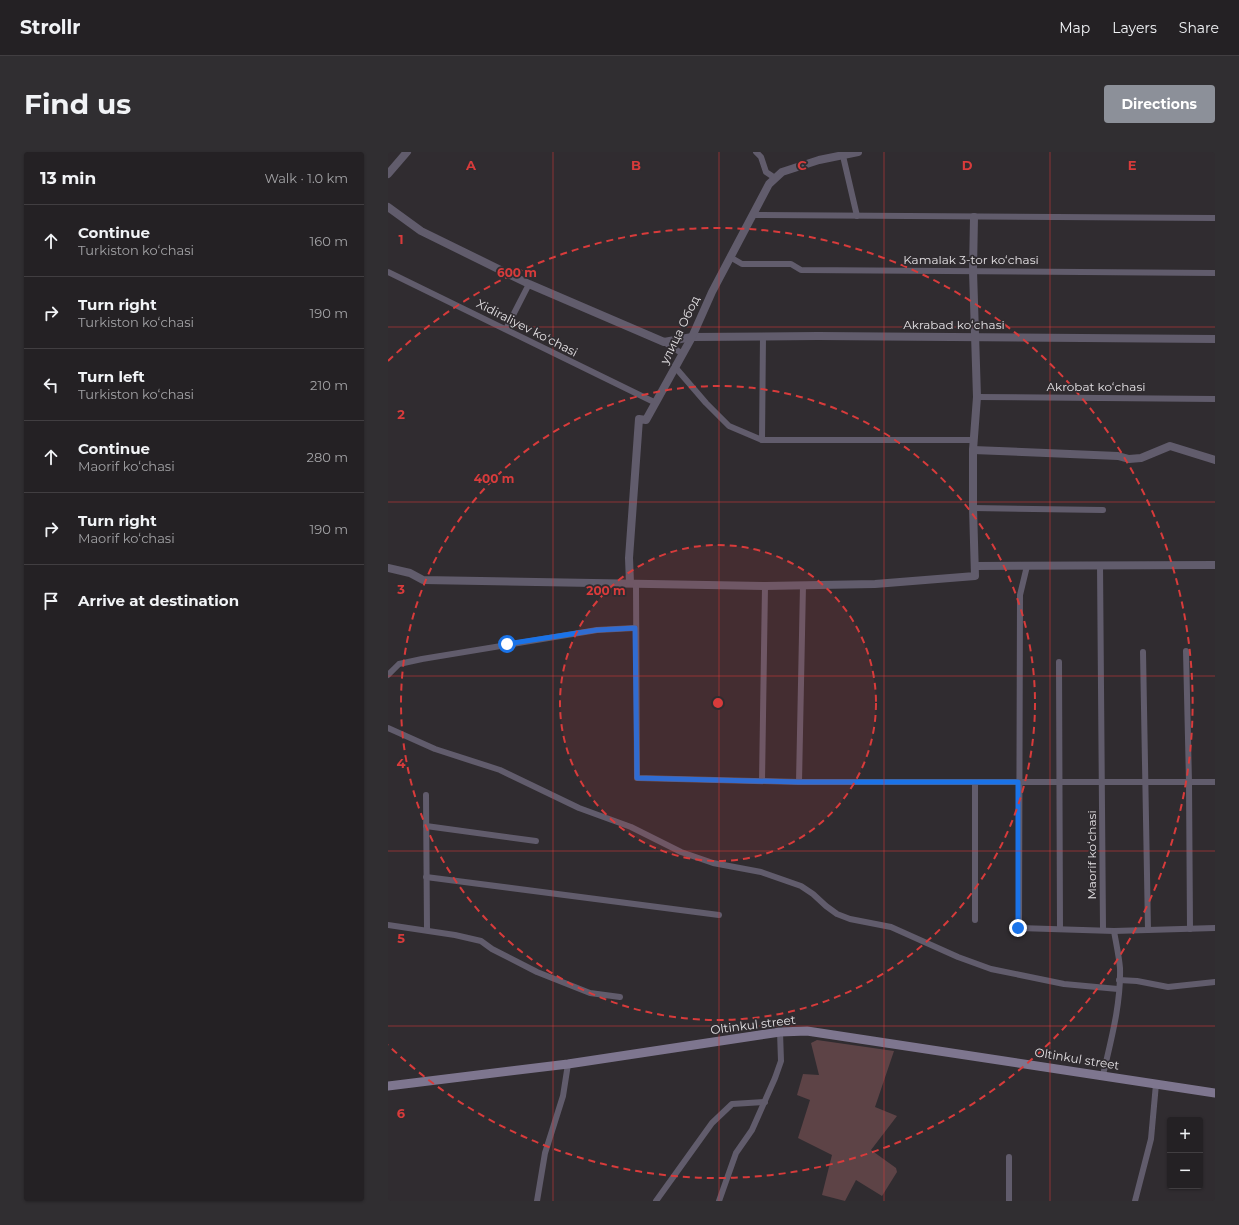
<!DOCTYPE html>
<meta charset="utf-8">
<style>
:root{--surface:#242124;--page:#302e31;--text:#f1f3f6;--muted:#a3a3a6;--line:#413e41;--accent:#8c9099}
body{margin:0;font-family:Montserrat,sans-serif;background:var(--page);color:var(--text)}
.controls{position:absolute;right:12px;bottom:12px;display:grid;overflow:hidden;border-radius:4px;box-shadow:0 1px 3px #0004}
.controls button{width:36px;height:36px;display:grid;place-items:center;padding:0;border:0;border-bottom:1px solid var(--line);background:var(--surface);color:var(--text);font:20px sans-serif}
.stop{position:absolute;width:12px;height:12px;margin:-9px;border:3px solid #1a73e8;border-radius:50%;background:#fff}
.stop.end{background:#1a73e8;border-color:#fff;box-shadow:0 1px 4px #0008}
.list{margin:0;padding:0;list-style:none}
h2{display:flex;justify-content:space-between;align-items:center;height:52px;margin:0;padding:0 16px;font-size:17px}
h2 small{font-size:13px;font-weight:400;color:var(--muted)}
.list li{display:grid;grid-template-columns:26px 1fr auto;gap:12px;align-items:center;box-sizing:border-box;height:72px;padding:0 16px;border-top:1px solid var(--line)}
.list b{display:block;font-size:15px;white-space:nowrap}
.list p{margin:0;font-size:13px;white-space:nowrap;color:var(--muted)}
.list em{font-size:13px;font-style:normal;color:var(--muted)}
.icon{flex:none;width:22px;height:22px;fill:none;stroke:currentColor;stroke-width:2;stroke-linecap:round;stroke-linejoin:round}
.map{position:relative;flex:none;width:827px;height:1049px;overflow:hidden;border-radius:4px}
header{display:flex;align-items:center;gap:24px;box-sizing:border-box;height:56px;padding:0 20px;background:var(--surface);border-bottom:1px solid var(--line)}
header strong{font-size:19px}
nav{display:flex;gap:22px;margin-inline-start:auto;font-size:14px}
.intro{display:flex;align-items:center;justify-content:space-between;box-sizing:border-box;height:96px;padding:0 24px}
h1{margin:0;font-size:28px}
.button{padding:10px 18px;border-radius:4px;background:var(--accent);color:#fff;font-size:14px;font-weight:700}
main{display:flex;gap:24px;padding:0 24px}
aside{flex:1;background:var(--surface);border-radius:4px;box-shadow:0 1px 3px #0004}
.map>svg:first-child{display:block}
.green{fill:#5d4346}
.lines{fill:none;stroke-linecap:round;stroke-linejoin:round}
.minor{stroke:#615c6c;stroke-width:6}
.tertiary{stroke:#615c6c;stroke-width:8}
.secondary{stroke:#7e768f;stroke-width:9}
.route{stroke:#1a73e8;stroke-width:5}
.grid{fill:none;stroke:#d83b3b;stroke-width:1;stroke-opacity:0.55}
.ring{fill:none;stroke:#d83b3b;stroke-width:2;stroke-dasharray:7 5}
.labels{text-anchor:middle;stroke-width:3.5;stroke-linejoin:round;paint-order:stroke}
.street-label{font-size:12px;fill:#e5e2e5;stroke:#302c30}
.grid-label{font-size:13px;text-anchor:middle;font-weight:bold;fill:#d83b3b;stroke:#302c30;stroke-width:3.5;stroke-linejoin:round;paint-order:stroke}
.centre{fill:#d83b3b;stroke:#302c30;stroke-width:2}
.ring-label{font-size:12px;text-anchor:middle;font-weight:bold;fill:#d83b3b;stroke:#302c30;stroke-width:3.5;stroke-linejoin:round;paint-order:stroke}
</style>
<header>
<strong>Strollr</strong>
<nav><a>Map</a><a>Layers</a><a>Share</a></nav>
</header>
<div class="intro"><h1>Find us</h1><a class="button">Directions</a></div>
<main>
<aside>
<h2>13 min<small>Walk · 1.0 km</small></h2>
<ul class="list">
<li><svg class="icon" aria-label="ahead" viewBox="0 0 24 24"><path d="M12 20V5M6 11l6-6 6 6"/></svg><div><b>Continue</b><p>Turkiston koʻchasi</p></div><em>160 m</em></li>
<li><svg class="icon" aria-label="right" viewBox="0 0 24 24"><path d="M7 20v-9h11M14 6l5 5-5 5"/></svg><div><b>Turn right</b><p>Turkiston koʻchasi</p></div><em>190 m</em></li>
<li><svg class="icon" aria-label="left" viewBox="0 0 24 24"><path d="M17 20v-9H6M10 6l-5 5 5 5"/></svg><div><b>Turn left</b><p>Turkiston koʻchasi</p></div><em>210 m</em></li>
<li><svg class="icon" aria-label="ahead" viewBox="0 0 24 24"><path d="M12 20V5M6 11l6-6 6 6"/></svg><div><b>Continue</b><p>Maorif koʻchasi</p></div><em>280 m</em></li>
<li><svg class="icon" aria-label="right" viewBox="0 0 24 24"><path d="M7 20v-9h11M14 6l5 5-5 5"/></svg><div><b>Turn right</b><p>Maorif koʻchasi</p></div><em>190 m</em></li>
<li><svg class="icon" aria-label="arrive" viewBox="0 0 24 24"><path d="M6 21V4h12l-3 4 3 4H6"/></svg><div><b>Arrive at destination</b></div></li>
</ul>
</aside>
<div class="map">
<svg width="827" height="1049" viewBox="0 0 827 1049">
<rect width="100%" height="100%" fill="#302c30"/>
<!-- green -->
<polygon class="green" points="429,888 506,899 487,955 509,964 483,998 508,1016 509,1020 494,1044 468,1028 457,1049 434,1043 444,1003 410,986 422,948 409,943 415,922 431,923 423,891"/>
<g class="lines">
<!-- minor -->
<g class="minor">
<polyline points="368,0 373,5 378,20 387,26"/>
<polyline points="455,4 469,64"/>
<polyline points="365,63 827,66"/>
<polyline points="342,105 354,112 403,112 413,118 827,121"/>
<polyline points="0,120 268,251"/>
<polyline points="118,177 141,132"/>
<polyline points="276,190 295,202"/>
<polyline points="287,215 318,251 341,274 374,288 586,288"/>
<polyline points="589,245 827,247"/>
<polyline points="374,288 375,184"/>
<polyline points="585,356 715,358"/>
<polyline points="712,413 715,777"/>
<polyline points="639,414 632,443 631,776 726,779 827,776"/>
<polyline points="248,431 249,626 411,630 827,630"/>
<polyline points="798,499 801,630 802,777"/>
<polyline points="755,500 760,778"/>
<polyline points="671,510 672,777"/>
<polyline points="0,523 11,512 34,507 209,478 247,476"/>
<polyline points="0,576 47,597 112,618 191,656 243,675 293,700 325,711 373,720 413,734 425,742 438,754 449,762 462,767 503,775 570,805 603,817 676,832 730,837"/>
<polyline points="374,629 377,434"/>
<polyline points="411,630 415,433"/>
<polyline points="587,630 587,768"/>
<polyline points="38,643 39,778"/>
<polyline points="38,674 148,689"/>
<polyline points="38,725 331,763"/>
<polyline points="0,773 67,783 93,789 104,797 149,820 202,841 232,845"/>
<polyline points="731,828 749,829 780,835 827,830"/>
<path d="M715 923C723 888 733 852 732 816 731 804 728 791 726 779"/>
<polyline points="149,1049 157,1001 175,944 180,912"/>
<polyline points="268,1049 324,971 344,952 377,950"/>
<polyline points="331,1049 348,1001 364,978 387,926 393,909 392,880"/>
<polyline points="621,1049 621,1005"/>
<polyline points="747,1049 763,987 768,932"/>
</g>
<!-- tertiary -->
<g class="tertiary">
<polyline points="0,22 19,0"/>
<polyline points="0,55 33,79 141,132 276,190 304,185 430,184 827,187"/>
<polyline points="585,298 730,304 741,307 753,306 782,294 827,308"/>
<polyline points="587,414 827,413"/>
<polyline points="0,416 22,421 35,428 377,434 487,432 587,424 585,356 585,298 589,245 585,119 586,65"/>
<polyline points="242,431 241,406 251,267 258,268 304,185 324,140 381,32 394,20 431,8 470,0"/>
</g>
<!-- secondary -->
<polyline class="secondary" points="0,934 180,912 392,880 419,879 827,941"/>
</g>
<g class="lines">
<!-- route -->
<polyline class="route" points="119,492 209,478 247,476 249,626 411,630 630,630 630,776"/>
</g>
<!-- grid -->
<path class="grid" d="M165 0V1049M331 0V1049M496 0V1049M662 0V1049M0 175H827M0 350H827M0 524H827M0 699H827M0 874H827"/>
<!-- distance rings -->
<circle cx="330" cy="551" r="158" fill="#d83b3b" fill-opacity=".12"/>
<g class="ring">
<circle cx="330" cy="551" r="158"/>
<circle cx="330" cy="551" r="317"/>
<path d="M0 209A475 475 0 1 1 0 893"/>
</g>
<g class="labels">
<!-- street labels -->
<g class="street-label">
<text x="583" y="112">Kamalak 3-tor koʻchasi</text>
<text x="566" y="177">Akrabad koʻchasi</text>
<text transform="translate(139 176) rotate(27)" y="4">Xidiraliyev koʻchasi</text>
<text transform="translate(292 178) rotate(-64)" y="4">улица Обод</text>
<text x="708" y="239">Akrobat koʻchasi</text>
<text transform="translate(704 703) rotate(-90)" y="4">Maorif koʻchasi</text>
<text transform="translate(365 873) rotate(-7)" y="4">Oltinkul street</text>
<text transform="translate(689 907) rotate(9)" y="4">Oltinkul street</text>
</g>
</g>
<g class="grid-label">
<text x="83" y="18">A</text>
<text x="248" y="18">B</text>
<text x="414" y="18">C</text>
<text x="579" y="18">D</text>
<text x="744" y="18">E</text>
<text x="13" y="92">1</text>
<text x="13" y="267">2</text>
<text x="13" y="442">3</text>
<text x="13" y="616">4</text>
<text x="13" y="791">5</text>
<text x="13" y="966">6</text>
</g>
<circle cx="330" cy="551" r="6" class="centre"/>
<g class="ring-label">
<text x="129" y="125">600 m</text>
<text x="106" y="331">400 m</text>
<text x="218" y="443">200 m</text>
</g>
</svg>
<div class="controls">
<button>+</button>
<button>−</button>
</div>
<div class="stop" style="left:119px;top:492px"></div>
<div class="stop end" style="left:630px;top:776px"></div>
</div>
</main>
